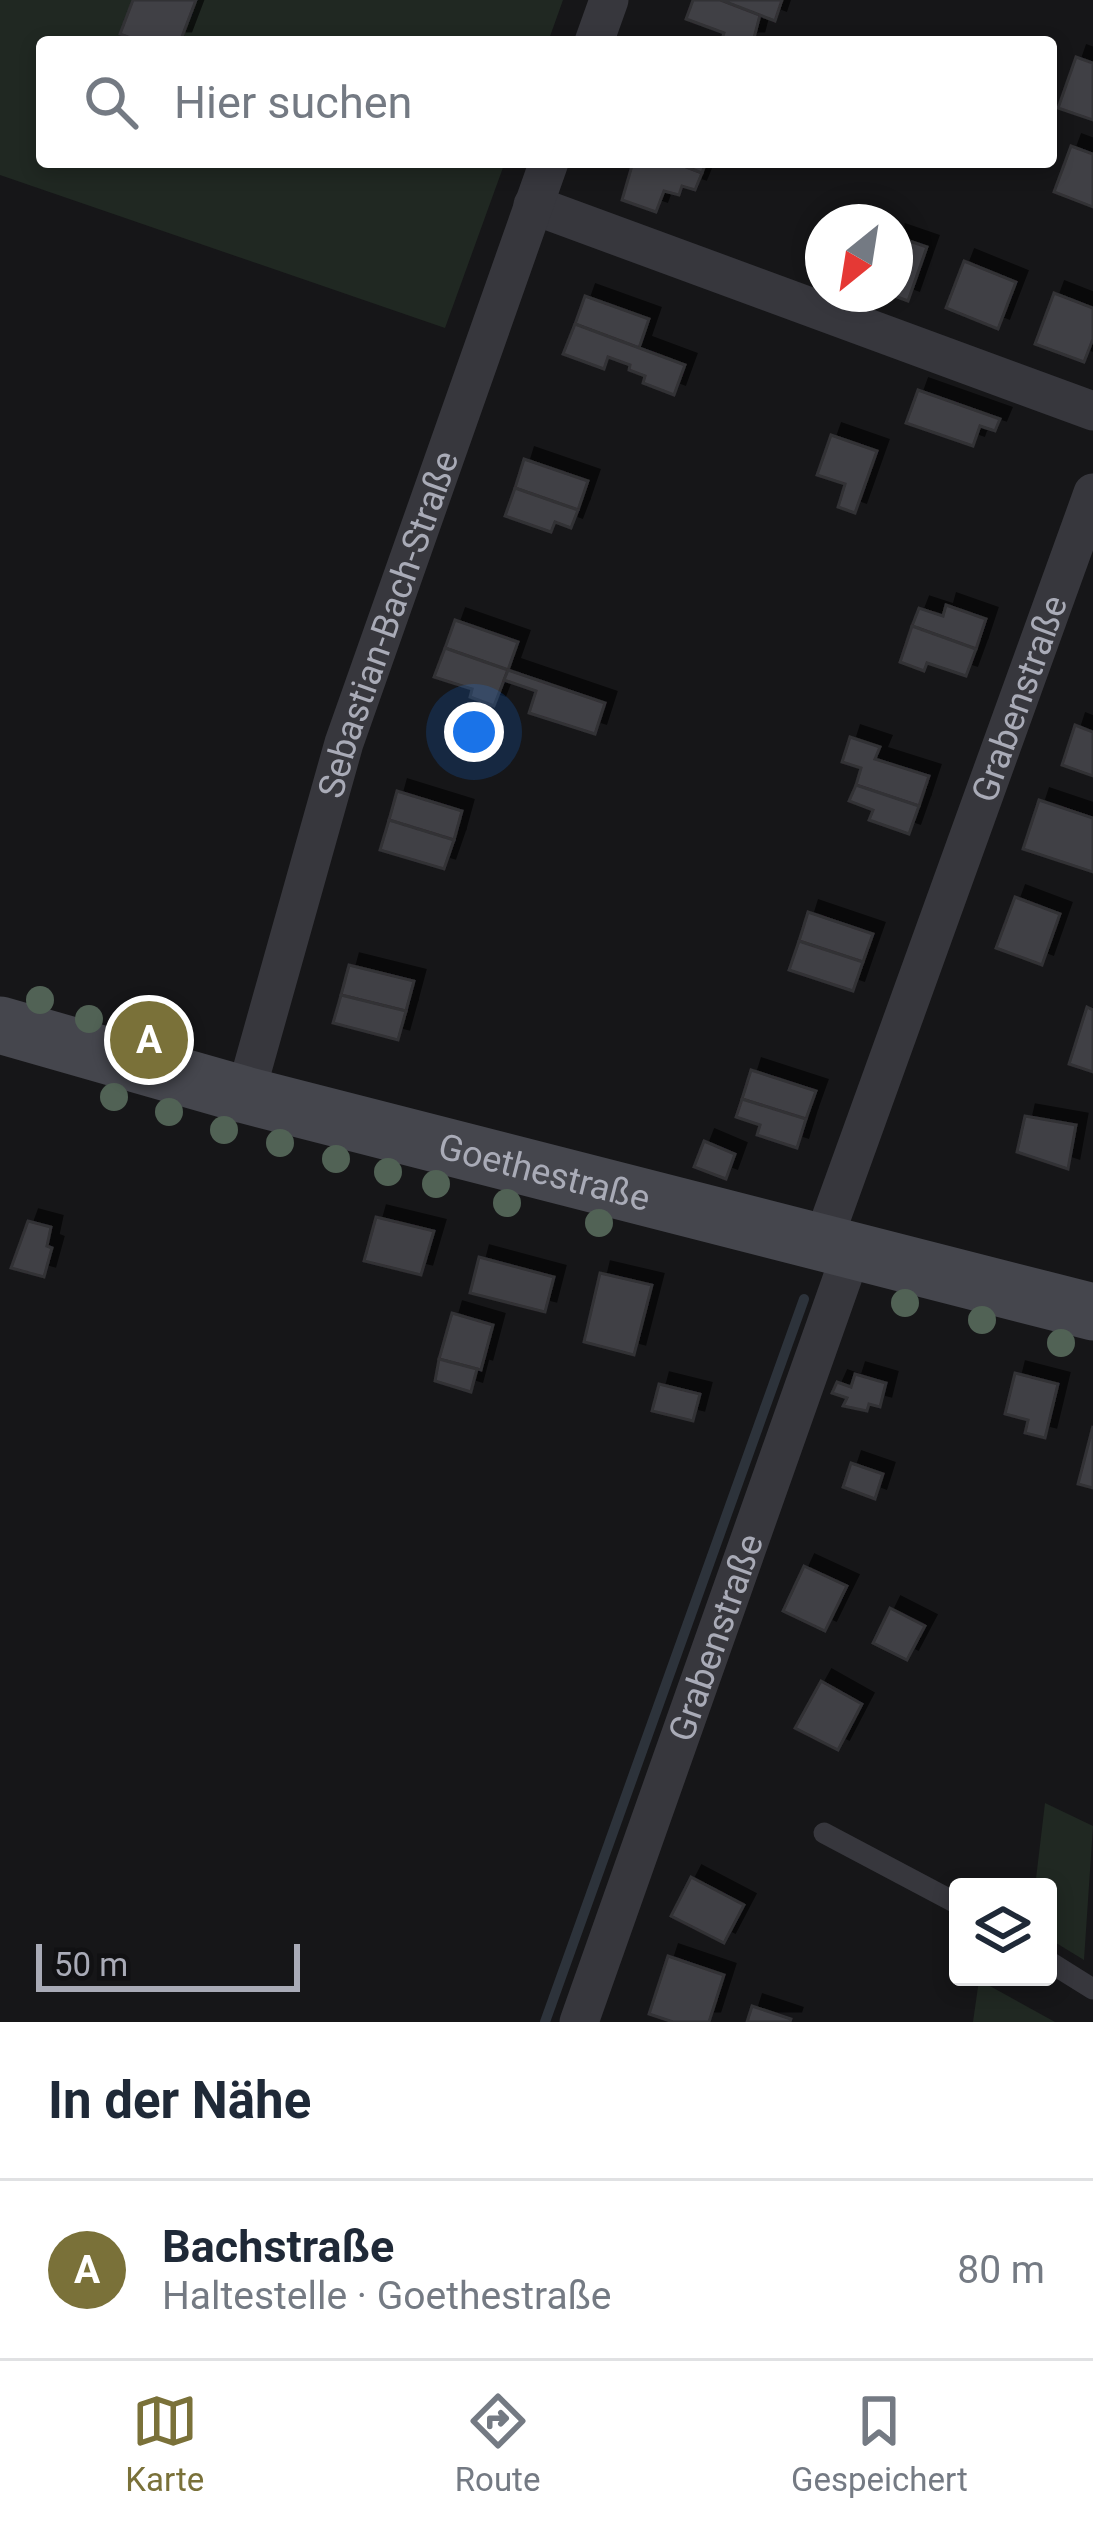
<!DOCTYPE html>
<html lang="de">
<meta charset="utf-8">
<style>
:root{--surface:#fff;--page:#f6f6f7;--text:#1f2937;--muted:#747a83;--line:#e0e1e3;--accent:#7a7139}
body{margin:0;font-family:Roboto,sans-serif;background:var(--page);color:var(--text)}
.controls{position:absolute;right:36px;bottom:36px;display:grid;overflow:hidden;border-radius:12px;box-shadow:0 6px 18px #0003}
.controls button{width:108px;height:108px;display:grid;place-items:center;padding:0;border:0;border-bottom:3px solid var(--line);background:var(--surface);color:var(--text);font:60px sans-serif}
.compass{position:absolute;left:805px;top:204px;width:108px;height:108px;border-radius:50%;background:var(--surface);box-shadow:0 6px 18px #0003;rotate:210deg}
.scale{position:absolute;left:36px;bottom:30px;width:264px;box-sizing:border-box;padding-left:12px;border:6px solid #a9abb7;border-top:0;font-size:33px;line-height:42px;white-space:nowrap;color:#a9abb7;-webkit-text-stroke:9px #111113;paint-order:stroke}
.you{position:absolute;left:474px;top:732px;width:42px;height:42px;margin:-30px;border:9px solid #fff;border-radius:50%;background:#1a73e8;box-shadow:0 0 0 18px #1a73e833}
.badge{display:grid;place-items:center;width:78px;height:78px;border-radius:50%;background:var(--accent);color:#fff;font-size:39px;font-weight:700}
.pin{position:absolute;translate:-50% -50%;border:6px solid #fff;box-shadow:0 3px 12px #0006}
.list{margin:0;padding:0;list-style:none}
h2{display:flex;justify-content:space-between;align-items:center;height:156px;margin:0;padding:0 48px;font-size:51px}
h2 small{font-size:39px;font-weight:400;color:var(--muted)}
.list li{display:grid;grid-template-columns:78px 1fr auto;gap:36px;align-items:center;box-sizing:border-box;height:180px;padding:0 48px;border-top:3px solid var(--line)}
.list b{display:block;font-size:45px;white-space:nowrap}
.list p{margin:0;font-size:39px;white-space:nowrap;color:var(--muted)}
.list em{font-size:39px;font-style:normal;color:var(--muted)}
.icon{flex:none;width:66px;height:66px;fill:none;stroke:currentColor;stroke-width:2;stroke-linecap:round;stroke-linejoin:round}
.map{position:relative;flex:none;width:1093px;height:2022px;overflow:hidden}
.search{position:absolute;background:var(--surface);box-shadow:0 6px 18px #0003;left:36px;right:36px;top:36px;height:132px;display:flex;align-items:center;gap:30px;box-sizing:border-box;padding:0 42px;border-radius:12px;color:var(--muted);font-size:45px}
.sheet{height:336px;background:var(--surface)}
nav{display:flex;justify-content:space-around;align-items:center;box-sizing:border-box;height:168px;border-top:3px solid var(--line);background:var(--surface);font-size:33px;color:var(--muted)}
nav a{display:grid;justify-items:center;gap:6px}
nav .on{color:var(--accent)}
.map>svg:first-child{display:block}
.green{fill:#202822}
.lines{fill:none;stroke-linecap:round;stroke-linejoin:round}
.stream{stroke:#2d333b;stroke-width:10}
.building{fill:#414045;stroke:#313034;stroke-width:3;filter:url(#shadow)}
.lane{stroke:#37373d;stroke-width:21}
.street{stroke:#37373d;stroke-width:39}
.secondary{stroke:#45464d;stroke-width:57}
.tree{fill:#516255}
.labels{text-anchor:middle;stroke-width:9;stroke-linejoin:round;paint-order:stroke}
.street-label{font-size:36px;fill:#a9abb7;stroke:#111113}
</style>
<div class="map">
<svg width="1093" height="2022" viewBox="0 0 1093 2022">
<defs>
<filter id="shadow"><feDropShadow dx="11" dy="-11" stdDeviation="0" flood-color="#0009"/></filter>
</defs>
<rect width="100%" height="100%" fill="#161618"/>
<!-- green -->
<g class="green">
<polygon points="0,0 563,0 548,42 42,42 42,162 505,162 445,328 0,175"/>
<polygon points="1045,1803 1093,1826 1084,1960 1048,1938 1048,1887 1035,1887"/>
<polygon points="979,1980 1055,2022 973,2022"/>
</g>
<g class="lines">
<!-- stream -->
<polyline class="stream" points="545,2022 804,1299"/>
</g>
<!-- building -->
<g class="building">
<polygon points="133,0 196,0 180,42 141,42 120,34"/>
<polygon points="693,0 721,0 760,15 753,42 721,42 724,33 686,19"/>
<polygon points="721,0 782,0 775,21"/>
<polygon points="1076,57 1093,63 1093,120 1058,108"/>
<polygon points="1071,146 1093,154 1093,207 1054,192"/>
<polygon points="633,162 674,162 702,173 695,190 682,186 679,195 664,191 656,212 622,200"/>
<polygon points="674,162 706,162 702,173"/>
<polygon points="895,236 927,247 908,301 889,294 895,294"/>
<polygon points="964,261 1016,282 998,329 946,308"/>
<polygon points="1054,293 1093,308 1093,339 1084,362 1035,344"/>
<polygon points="585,296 649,319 639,348 575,324"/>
<polygon points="575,324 685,365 674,395 643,383 645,376 629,370 630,365 608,357 604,369 563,354"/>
<polygon points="918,390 1000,419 995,431 980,426 973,446 906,423"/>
<polygon points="831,435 877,451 855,513 838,507 845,484 817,475"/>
<polygon points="524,459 588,481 578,510 515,488"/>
<polygon points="515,488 578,510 571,528 555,522 551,532 505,516"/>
<polygon points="946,605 986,619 976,649 912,626 919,608 943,616"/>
<polygon points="455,620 518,642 508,670 445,648"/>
<polygon points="912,626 976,649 966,676 927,663 924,671 900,662"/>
<polygon points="445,648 508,670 494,706 470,697 472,689 434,677"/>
<polygon points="508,670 605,703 595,734 529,713 536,691 504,680"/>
<polygon points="1075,725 1093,732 1093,776 1062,765"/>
<polygon points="850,737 880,747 875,759 929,776 919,806 856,785 861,768 842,762"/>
<polygon points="856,785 919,806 909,834 869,820 873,810 849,801"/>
<polygon points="397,791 462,811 454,840 389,820"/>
<polygon points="1039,800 1093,818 1093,872 1023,849"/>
<polygon points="389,820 454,840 444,869 380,850"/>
<polygon points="1015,897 1060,914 1042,965 996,948"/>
<polygon points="808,912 873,934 863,962 799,941"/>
<polygon points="799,941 863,962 853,991 789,970"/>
<polygon points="349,965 414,981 406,1011 341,995"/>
<polygon points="341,995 406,1011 398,1040 333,1023"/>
<polygon points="1087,1007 1093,1010 1093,1072 1069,1064"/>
<polygon points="751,1070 816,1091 806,1119 742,1099"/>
<polygon points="742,1099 806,1119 797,1148 757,1135 760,1125 736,1117"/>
<polygon points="1025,1116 1076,1125 1068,1169 1017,1152"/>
<polygon points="704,1141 735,1154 726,1179 694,1167"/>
<polygon points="376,1217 434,1231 421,1275 364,1261"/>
<polygon points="28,1221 51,1227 47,1246 52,1248 44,1277 11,1268"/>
<polygon points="479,1257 554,1277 545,1312 470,1293"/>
<polygon points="600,1273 652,1285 634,1355 584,1342"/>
<polygon points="452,1313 493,1325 481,1370 439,1359"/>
<polygon points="439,1359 477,1369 471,1392 435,1381"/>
<polygon points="1015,1373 1058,1384 1045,1438 1025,1433 1028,1420 1005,1414"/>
<polygon points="855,1374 886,1383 880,1407 869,1404 867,1411 843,1406 847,1398 832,1393 837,1382 851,1387"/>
<polygon points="659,1384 700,1394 693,1421 652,1411"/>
<polygon points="1093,1426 1093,1488 1078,1484"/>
<polygon points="851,1463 883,1474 875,1499 843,1487"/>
<polygon points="804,1566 847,1586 825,1631 783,1611"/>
<polygon points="890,1608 925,1626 907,1660 873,1643"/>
<polygon points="821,1681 862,1704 838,1750 795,1728"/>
<polygon points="691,1877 744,1905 724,1943 671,1916"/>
<polygon points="668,1956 724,1975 709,2022 673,2022 649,2014"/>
<polygon points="752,2006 791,2019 790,2022 747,2022"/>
</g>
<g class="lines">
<!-- lane -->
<g class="lane">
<polyline points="824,1833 958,1904"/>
<polyline points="1048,1961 1093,1989"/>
</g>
<!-- street -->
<g class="street">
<polyline points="594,42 609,0"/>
<polyline points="533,205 1093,411"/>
<path id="s1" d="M245 1095 344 743 549 162"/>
<path id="s2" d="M822 1243 1093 493"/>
<path id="s3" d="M579 2022 852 1251"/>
</g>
<!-- secondary -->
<path class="secondary" id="s4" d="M0 1025 245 1095 1093 1312"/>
</g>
<!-- trees -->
<g class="tree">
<circle cx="40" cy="1000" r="14"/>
<circle cx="89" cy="1019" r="14"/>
<circle cx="137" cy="1033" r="14"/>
<circle cx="114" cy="1097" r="14"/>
<circle cx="169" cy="1112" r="14"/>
<circle cx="224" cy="1130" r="14"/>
<circle cx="280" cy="1143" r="14"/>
<circle cx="336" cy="1159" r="14"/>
<circle cx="388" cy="1172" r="14"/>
<circle cx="436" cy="1184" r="14"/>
<circle cx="507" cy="1203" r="14"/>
<circle cx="599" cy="1223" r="14"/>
<circle cx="905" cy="1303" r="14"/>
<circle cx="982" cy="1320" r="14"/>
<circle cx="1061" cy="1343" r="14"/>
</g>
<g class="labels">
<!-- street labels -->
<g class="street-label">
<text dy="13" stroke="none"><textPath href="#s1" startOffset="492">Sebastian-Bach-Straße</textPath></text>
<text dy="13" stroke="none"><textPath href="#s2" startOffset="579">Grabenstraße</textPath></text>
<text dy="13" stroke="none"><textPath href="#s4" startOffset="564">Goethestraße</textPath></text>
<text dy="13" stroke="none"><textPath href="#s3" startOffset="408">Grabenstraße</textPath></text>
</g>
</g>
</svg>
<div class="controls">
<button><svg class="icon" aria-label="layers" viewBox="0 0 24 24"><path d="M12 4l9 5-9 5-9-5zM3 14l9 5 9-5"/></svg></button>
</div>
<svg class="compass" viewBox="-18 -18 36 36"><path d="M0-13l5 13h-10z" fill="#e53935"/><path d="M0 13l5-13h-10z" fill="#747a83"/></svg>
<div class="scale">50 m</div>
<div class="you"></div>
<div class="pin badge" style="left:149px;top:1040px">A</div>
<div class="search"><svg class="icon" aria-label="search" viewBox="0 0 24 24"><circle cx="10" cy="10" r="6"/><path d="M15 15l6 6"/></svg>Hier suchen</div>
</div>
<section class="sheet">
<h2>In der Nähe<small></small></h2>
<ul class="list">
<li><span class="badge">A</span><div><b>Bachstraße</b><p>Haltestelle · Goethestraße</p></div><em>80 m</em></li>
</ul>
</section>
<nav>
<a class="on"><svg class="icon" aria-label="map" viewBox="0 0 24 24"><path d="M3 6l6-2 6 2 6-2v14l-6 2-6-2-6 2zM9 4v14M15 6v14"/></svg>Karte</a>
<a><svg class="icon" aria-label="directions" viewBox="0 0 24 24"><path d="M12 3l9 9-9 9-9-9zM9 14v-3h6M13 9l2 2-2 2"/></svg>Route</a>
<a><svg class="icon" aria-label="saved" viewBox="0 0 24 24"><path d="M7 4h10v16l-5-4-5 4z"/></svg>Gespeichert</a>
</nav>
